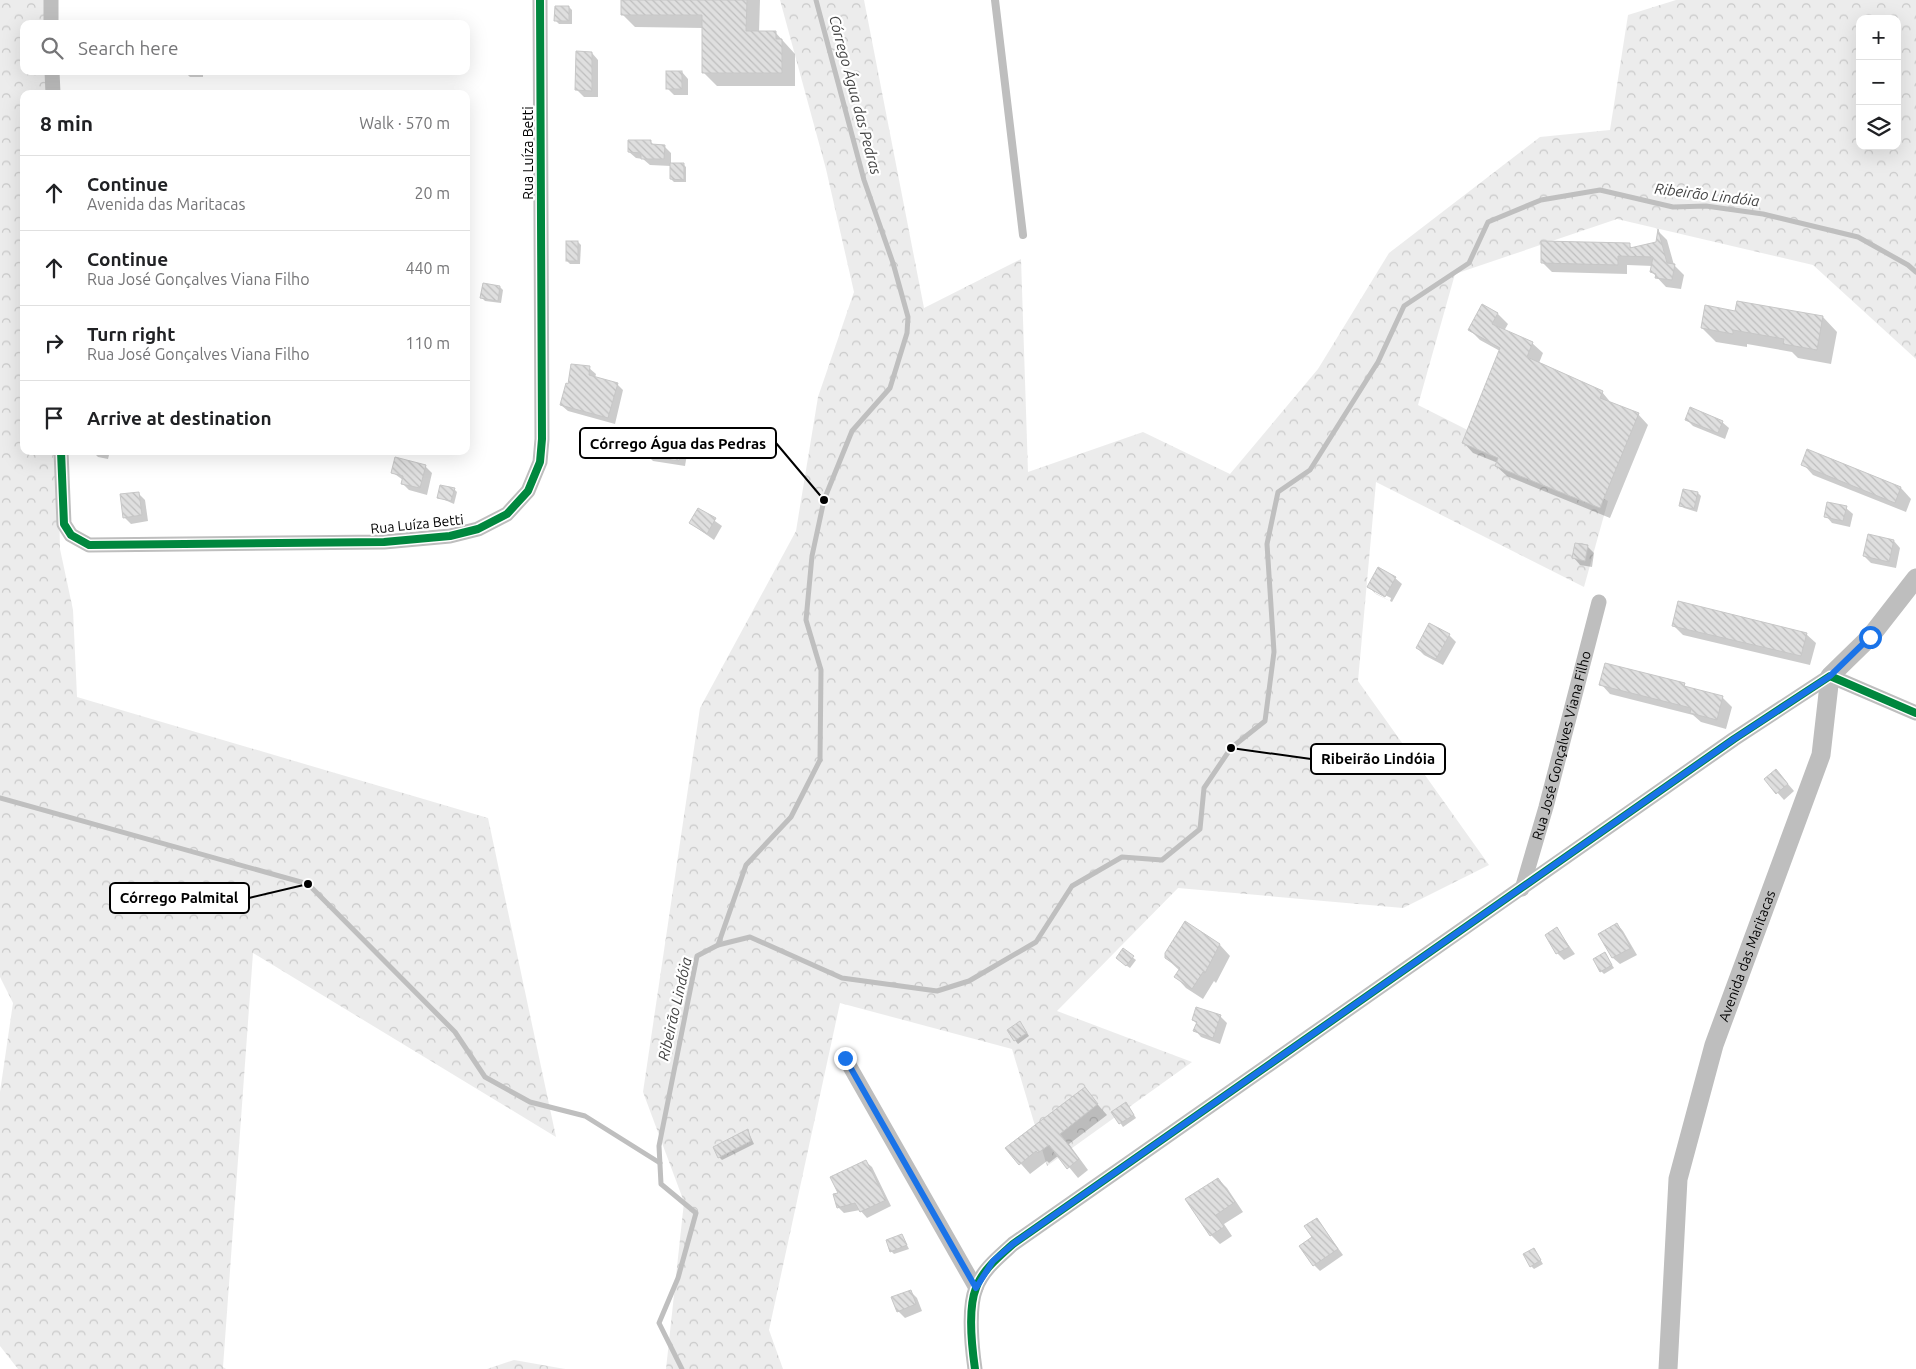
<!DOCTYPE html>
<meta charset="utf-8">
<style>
:root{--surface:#fff;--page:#f2f2f2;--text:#202124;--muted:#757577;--line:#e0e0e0}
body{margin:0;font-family:Ubuntu,sans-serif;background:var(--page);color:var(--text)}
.controls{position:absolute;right:15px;top:15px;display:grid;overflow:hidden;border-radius:10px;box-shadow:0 5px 20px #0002}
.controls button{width:45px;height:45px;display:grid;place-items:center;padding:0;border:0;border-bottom:1px solid var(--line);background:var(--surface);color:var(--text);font:25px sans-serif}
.stop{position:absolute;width:15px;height:15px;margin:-11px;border:4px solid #1a73e8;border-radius:50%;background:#fff}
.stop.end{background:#1a73e8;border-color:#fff;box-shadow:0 1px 5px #0008}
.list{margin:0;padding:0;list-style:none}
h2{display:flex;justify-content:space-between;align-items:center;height:65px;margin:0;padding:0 20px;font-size:21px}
h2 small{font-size:16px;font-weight:400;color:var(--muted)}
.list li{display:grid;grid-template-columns:32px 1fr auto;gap:15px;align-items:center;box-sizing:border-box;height:75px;padding:0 20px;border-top:1px solid var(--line)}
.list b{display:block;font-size:19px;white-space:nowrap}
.list p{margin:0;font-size:16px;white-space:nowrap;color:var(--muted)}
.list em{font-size:16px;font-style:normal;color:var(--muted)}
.icon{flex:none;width:28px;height:28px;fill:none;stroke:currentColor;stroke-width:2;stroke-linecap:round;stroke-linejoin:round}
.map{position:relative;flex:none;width:1916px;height:1369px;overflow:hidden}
.search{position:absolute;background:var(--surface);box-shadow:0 5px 20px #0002;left:20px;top:20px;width:450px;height:55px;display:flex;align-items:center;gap:12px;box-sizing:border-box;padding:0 18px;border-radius:10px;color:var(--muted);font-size:19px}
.panel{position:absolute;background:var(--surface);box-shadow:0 5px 20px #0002;left:20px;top:90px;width:450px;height:365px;border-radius:10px}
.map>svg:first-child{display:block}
.forest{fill:url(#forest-crowns);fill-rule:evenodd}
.shadow{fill:#0003;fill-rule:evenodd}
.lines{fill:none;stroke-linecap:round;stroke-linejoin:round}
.stream{stroke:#bfbfbf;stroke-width:5}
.building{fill:url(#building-back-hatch);stroke:#c7c7c7}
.service{stroke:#bebebe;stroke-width:8}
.minor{stroke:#bebebe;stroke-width:15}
.tertiary{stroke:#bebebe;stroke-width:19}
.cycleway-casing{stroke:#fff;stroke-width:11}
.cycleway{stroke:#00873e;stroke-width:8}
.route{stroke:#1a73e8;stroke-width:6}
.labels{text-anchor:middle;stroke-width:4.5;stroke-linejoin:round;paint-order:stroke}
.street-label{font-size:14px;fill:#000;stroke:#fff}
.water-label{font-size:15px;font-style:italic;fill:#444;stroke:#fff}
.leader{fill:none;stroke:#000;stroke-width:2}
.callout-dot{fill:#000;stroke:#fff;stroke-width:2}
.callout{fill:#fff;stroke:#000;stroke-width:2}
.callout-label{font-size:15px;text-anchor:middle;font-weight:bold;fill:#000}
</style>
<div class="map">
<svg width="1916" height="1369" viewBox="0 0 1916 1369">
<defs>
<pattern id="forest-crowns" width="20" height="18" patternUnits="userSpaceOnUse" patternTransform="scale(1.25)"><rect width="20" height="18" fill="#ececec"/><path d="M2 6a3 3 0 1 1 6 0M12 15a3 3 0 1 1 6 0" fill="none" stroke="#c9c9c9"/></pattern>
<pattern id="building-back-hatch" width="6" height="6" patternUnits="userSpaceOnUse" patternTransform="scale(1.25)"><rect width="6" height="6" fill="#dfdfdf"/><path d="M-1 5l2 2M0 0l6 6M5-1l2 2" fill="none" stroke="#bebebe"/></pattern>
</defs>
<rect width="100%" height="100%" fill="#fff"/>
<!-- forest -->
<g class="forest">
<polygon points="0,0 49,0 49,24 24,24 24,71 50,71 51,94 24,94 24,451 58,451 60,549 73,610 77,697 488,818 556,1137 253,953 223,1367 226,1369 18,1369 0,1346 0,1092 13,1003 0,977"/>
<path d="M780 0H864L924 308 1021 259 1028 472 1143 432 1230 474 1318 369 1389 253 1540 137 1610 130 1628 15 1676 0H1916V359L1813 265 1617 219 1455 274 1418 405 1608 501 1584 587 1376 482 1358 681 1489 865 1403 908 1178 888 1057 1011 1192 1062 1047 1166 1012 1049 840 1003 769 1330 783 1369H666L684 1202 643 1092 700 708 796 531 818 397 854 292 826 169ZM1860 19H1897V146H1860Z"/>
<polygon points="514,1360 565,1369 487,1369"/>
</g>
<!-- shadow -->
<g class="shadow">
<polygon points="622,0 760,0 759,32 775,32 795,54 795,86 717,86 704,73 703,28 635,27 622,14"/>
<polygon points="569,7 572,10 572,24 559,24 556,21"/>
<polygon points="592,53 598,60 598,97 584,97 577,90"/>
<polygon points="127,71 203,71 203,77 190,77 185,72"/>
<polygon points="682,72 688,79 688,95 674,95 667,88"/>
<polygon points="650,141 655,146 664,146 671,153 671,164 683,164 686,167 686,182 674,182 671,179 671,166 650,165 643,159 636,158 629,152"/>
<polygon points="1659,232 1667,240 1674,265 1684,275 1681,289 1666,287 1652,272 1653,266 1627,265 1627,274 1552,272 1542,262 1629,245 1633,249 1657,243"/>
<polygon points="578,242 581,245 580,264 570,264 567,261"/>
<polygon points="484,284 500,287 503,290 501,303 485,301 482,298"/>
<polygon points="1736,312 1823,317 1837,332 1831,364 1798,358 1792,352 1747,344 1747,347 1716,342 1702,328"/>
<polygon points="1498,314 1508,324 1504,331 1532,343 1543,353 1539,363 1602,392 1612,404 1638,414 1648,425 1610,518 1507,476 1496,466 1498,463 1473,453 1463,442 1500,351 1480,340 1469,329"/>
<polygon points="589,368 596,374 595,378 617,384 623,390 615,424 568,411 561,405 569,385"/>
<polygon points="1686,419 1722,422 1729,428 1725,439 1693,426"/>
<polygon points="678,444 687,454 685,466 653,461 648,456"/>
<polygon points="92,451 110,451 108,459 98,457"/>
<polygon points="1808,451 1901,488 1911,499 1906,512 1813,475 1803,464"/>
<polygon points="425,466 432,473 427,495 409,490 402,483 403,480 392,472"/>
<polygon points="454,489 457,492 454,504 438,497"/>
<polygon points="138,493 145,500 148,521 131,524 124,517"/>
<polygon points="1698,493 1701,496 1697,512 1684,508 1681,505"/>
<polygon points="1846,508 1853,514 1850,527 1832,523 1826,516"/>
<polygon points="698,509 722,526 714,540 690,523"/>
<polygon points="1894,541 1900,548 1896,568 1871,563 1864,556"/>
<polygon points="1587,546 1594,553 1592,567 1580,565 1574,558"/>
<path d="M1395 578 1402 584 1392 602 1376 594 1369 587ZM1375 590 1391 598 1390 601 1375 593Z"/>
<polygon points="1673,625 1806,634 1816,643 1810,665 1683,635"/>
<polygon points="1449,635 1456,642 1443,665 1424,655 1417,648"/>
<polygon points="1601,684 1684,685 1688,689 1722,697 1732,707 1726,729 1701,722 1693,715 1610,694"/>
<polygon points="1782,777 1794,791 1784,800 1765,779"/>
<polygon points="1185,923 1220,945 1230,956 1216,983 1214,981 1203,999 1186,988 1176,977 1180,971 1166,958"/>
<polygon points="1617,924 1623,931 1637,955 1620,964 1613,958 1600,934"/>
<polygon points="1557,929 1575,954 1564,960 1557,953 1547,935"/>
<polygon points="1123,950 1136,960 1130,968 1120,961"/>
<polygon points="1607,957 1614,968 1604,974 1601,971"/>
<polygon points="1220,1016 1227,1023 1220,1044 1201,1037 1195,1030 1197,1024 1193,1020"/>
<polygon points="1023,1026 1029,1036 1018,1044 1008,1031"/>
<polygon points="1084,1089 1107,1115 1069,1144 1088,1170 1078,1178 1059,1155 1049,1163 1047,1161 1030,1174 1007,1148"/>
<polygon points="1129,1107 1136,1118 1123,1127 1113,1112"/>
<polygon points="748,1131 754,1144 722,1160 719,1157"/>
<polygon points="865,1161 872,1167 891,1206 867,1218 860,1210 844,1213 838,1207 840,1194"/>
<polygon points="1218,1179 1227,1188 1243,1212 1224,1224 1232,1236 1220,1244 1211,1235"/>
<polygon points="1317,1219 1343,1255 1320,1271 1314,1265"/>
<polygon points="902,1235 909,1249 894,1254 891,1251"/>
<polygon points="1534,1249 1543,1264 1534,1269 1531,1266"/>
<polygon points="910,1291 917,1298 922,1311 905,1318 898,1311"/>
</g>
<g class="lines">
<!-- stream -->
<g class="stream">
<polyline points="0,798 308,884 455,1032 485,1077 530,1102 585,1116 660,1163"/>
<polyline points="718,945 746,865 791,817 820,760 821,670 806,620 812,556 824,500 852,431 890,388 907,333 908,317 893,263 864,180 816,0"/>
<polyline points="682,1369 659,1323 678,1278 696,1213 661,1184 659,1146 697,956 718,945 750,937 842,978 937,991 969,981 1036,942 1072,886 1122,857 1162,860 1200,829 1204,788 1231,748 1265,721 1274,652 1267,544 1278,492 1310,470 1378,362 1404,306 1469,263 1488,222 1541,200 1600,190 1673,207 1706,206 1763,214 1858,237 1908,265 1916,272"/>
</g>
</g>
<!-- building -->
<g class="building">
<polygon points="621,0 747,0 746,31 776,31 776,39 782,39 782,73 702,73 702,15 621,15"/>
<polygon points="555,6 569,6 569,21 554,21"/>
<polygon points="576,51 592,52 592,91 575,90"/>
<rect x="666" y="71" width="16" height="18"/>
<polygon points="628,140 651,140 651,144 665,145 664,159 641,159 641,153 628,152"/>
<polygon points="670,163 684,163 684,180 670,179"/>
<polygon points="1658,229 1667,263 1675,264 1672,280 1655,278 1656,274 1650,272 1653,257 1618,256 1618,265 1541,263 1541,241 1630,243 1630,248 1656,242"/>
<rect x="566" y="241" width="12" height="20"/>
<polygon points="483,283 500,286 498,301 480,298"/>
<polygon points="1737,301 1823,316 1817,350 1783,344 1784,339 1733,330 1733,334 1701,328 1705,305 1735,311"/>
<polygon points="1482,304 1498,313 1492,324 1533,342 1527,357 1603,391 1600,398 1639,413 1600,508 1495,466 1498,458 1462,443 1500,348 1468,330"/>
<polygon points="571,364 590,366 589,375 618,383 608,418 560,405 566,383 568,384"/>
<polygon points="1690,407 1723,421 1718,433 1685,420"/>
<polygon points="652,434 678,443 678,447 683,448 679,461 646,456"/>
<polygon points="1807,449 1901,487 1895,503 1801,465"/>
<polygon points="395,457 426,465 420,488 401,484 403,476 391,473"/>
<polygon points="440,485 455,488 451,501 437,498"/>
<polygon points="1683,489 1698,492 1694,509 1679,506"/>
<polygon points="139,492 142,515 123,518 120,494"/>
<polygon points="1827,502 1847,506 1843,521 1824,517"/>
<polygon points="698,508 716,518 707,534 689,523"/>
<polygon points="1868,534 1894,540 1889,562 1863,556"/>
<polygon points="1575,543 1588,545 1585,561 1572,558"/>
<polygon points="1378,567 1396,577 1385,597 1367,587"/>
<polygon points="1678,601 1807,633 1801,656 1672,626"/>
<polygon points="1429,623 1450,634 1436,659 1416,648"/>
<polygon points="1605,663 1685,683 1684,686 1723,696 1717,720 1690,713 1691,708 1599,685"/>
<polygon points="1776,769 1788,784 1776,794 1764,779"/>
<polygon points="1185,921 1220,944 1205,973 1203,972 1192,989 1174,977 1180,968 1165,958 1165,953"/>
<polygon points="1617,923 1631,948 1612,958 1598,934"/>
<polygon points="1557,927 1569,947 1556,954 1545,935"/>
<polygon points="1123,948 1134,956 1126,966 1116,958"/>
<polygon points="1605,952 1612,965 1600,972 1593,959"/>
<polygon points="1196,1007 1221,1015 1213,1038 1193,1031 1197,1022 1192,1020"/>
<polygon points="1020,1021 1027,1033 1014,1041 1007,1030"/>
<polygon points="1085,1087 1098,1104 1060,1134 1079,1159 1067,1169 1049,1145 1038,1153 1036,1151 1019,1165 1005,1148"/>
<polygon points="1126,1102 1134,1115 1119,1124 1111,1112"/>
<polygon points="748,1129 751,1141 718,1158 713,1147"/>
<polygon points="866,1160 886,1200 860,1212 855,1203 837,1208 833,1194 838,1193 830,1177"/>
<polygon points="1218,1178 1235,1202 1216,1215 1224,1227 1210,1236 1185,1199"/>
<polygon points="1317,1218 1338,1249 1313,1266 1299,1246 1312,1237 1304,1226"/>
<polygon points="902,1234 907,1245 890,1252 886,1240"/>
<polygon points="1534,1248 1541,1260 1530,1267 1523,1254"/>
<polygon points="911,1290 916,1304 897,1312 891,1297"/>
</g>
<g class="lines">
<!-- service -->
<polyline class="service" points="995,0 1023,235"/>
<!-- minor -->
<g class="minor">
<polyline points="51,0 51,24"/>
<polyline points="52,71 53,94"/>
<polyline points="61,451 64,524 71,535 89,545 384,542 450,536 478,529 507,514 528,491 540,462 542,439 540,0"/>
<path id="s1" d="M1522 889 1546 807 1599 602"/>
<polyline points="845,1058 976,1288"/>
<path d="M975 1369C972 1348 968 1308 976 1288 982 1270 1000 1256 1013 1244L1734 739 1830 676 1916 713"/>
</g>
<!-- tertiary -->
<path class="tertiary" id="s2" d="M1668 1369 1678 1179 1714 1045 1821 755 1830 676 1870 637 1916 578"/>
<!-- cycleway casing -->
<g class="cycleway-casing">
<g id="cycleway">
<polyline points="61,451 64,524 71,535 89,545 384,542 450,536 478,529 507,514 528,491 540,462 542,439 540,0"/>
<path d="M975 1369C972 1348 968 1308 976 1288 982 1270 1000 1256 1013 1244L1734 739 1830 676 1916 713"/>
</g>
</g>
<!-- cycleway -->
<use href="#cycleway" class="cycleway"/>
</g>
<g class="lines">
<!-- route -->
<polyline class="route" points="845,1058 976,1288 993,1261 1013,1244 1734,739 1830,676 1870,637"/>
</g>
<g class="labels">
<!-- street labels -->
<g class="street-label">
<text transform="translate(528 153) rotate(-90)" y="5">Rua Luíza Betti</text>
<text transform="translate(417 524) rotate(-6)" y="5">Rua Luíza Betti</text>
<text dy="5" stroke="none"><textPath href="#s1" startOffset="149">Rua José Gonçalves Viana Filho</textPath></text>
<text dy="5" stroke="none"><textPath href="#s2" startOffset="424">Avenida das Maritacas</textPath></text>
</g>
<!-- water labels -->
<g class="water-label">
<text transform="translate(855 95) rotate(75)" y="5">Córrego Água das Pedras</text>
<text transform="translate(1707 195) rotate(7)" y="5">Ribeirão Lindóia</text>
<text transform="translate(675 1009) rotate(-77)" y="5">Ribeirão Lindóia</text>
</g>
</g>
<!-- callouts -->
<path class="leader" d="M824 500L776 443M1231 748L1311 759M308 884L249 898"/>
<g class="callout-dot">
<circle cx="824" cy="500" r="5"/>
<circle cx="1231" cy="748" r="5"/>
<circle cx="308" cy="884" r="5"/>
</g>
<g class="callout">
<rect x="580" y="428" width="196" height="30" rx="5"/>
<rect x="1311" y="744" width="134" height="30" rx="5"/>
<rect x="110" y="883" width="139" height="30" rx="5"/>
</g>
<g class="callout-label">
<text x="678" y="449">Córrego Água das Pedras</text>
<text x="1378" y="764">Ribeirão Lindóia</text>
<text x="179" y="903">Córrego Palmital</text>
</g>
</svg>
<div class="controls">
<button>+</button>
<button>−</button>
<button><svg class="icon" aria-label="layers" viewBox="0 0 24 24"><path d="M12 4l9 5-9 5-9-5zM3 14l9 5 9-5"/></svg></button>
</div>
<div class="stop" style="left:1870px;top:637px"></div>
<div class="stop end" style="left:845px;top:1058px"></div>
<div class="search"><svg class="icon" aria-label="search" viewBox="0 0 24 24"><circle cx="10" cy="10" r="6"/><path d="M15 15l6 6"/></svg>Search here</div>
<section class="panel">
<h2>8 min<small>Walk · 570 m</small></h2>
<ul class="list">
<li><svg class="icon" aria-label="ahead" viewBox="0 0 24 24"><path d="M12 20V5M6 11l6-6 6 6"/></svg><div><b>Continue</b><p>Avenida das Maritacas</p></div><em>20 m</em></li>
<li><svg class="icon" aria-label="ahead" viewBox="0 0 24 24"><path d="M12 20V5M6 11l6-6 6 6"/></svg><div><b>Continue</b><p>Rua José Gonçalves Viana Filho</p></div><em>440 m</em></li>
<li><svg class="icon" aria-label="right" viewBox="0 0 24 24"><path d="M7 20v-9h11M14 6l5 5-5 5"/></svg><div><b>Turn right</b><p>Rua José Gonçalves Viana Filho</p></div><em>110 m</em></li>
<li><svg class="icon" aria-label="arrive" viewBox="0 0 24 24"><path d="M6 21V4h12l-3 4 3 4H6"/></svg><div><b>Arrive at destination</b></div></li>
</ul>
</section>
</div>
